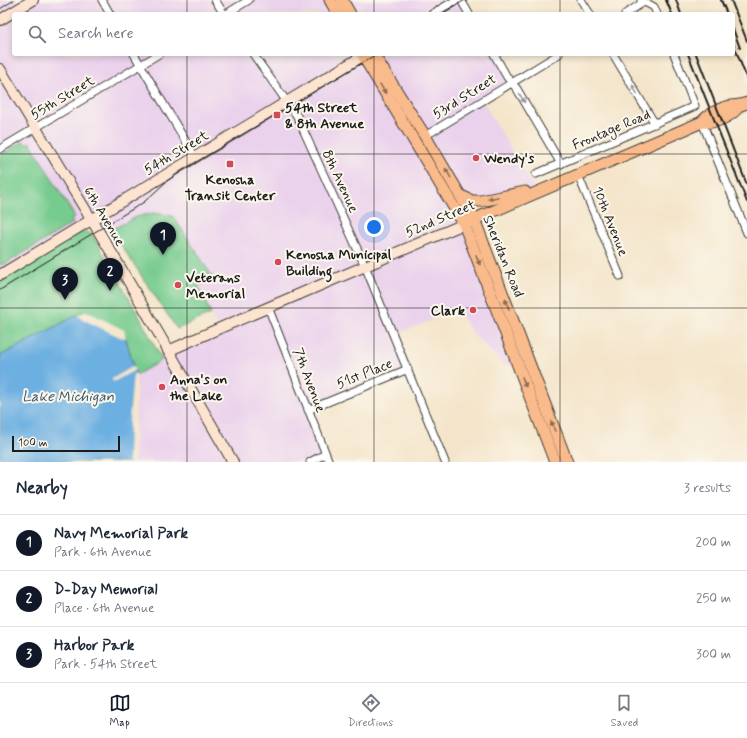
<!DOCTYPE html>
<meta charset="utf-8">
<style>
:root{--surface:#fff;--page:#f2f2f3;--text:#1f2937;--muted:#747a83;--line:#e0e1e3;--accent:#111827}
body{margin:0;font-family:Mynerve,sans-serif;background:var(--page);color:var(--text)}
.scale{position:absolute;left:12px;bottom:10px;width:108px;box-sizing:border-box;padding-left:4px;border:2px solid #1c1c1c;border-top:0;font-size:11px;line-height:14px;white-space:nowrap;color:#1c1c1c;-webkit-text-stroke:3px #fbf7ec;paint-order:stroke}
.you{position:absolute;left:374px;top:227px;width:14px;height:14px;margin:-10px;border:3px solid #fff;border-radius:50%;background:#1a73e8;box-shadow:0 0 0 6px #1a73e833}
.badge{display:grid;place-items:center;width:26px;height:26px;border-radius:50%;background:var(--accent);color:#fff;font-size:13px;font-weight:700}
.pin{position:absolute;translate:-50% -33px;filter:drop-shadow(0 1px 2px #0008)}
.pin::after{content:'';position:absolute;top:21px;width:14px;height:12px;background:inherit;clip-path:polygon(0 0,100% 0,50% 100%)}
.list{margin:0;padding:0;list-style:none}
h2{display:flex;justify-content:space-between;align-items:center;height:52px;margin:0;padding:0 16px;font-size:17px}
h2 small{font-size:13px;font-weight:400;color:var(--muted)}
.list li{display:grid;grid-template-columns:26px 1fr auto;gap:12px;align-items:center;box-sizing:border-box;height:56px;padding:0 16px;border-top:1px solid var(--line)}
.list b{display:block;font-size:15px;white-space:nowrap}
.list p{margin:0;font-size:13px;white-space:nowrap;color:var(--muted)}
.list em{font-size:13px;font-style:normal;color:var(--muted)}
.icon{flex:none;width:22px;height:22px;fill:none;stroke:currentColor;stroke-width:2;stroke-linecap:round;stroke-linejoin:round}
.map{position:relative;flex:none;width:747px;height:462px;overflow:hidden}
.search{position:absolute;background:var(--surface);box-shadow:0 2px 6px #0003;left:12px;right:12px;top:12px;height:44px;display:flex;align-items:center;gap:10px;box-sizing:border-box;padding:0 14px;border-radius:4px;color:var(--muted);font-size:15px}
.sheet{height:220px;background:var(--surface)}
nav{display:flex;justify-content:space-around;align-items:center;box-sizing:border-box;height:56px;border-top:1px solid var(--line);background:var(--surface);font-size:11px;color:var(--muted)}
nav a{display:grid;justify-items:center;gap:2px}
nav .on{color:var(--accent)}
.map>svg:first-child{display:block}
.built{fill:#ead1ec}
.green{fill:#76cb8e;stroke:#497455}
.water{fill:#6cafe1;stroke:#44667e}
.pier{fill:#f4e5ca}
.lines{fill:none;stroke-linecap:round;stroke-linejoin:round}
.street-casing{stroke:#3c3a36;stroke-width:9}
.secondary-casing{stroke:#3c3a36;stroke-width:12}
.primary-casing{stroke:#3c3a36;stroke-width:13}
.street{stroke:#fff;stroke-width:7}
.secondary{stroke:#fde4d1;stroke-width:10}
.primary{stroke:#fabb8c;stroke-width:11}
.tram{stroke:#1c1c1c;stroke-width:1}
.rail{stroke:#1c1c1c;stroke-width:2}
.oneway{fill:#8b6c54}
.oneway2{fill:#999}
.grid{fill:none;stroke:#1c1c1c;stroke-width:1;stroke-opacity:0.55}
.poi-dot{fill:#d1495b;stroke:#fbf7ec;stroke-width:1.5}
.labels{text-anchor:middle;stroke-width:4;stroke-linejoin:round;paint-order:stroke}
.street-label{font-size:14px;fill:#1c1c1c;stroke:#fbf7ec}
.poi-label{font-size:14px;font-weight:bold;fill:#1c1c1c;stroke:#fbf7ec;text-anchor:start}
.water-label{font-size:15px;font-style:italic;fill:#3c576b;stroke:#fbf7ec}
</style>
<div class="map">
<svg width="747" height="462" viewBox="0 0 747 462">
<rect width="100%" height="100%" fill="#fbf7ec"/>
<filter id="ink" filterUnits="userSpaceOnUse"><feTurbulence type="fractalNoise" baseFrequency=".025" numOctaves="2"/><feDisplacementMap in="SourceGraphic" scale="8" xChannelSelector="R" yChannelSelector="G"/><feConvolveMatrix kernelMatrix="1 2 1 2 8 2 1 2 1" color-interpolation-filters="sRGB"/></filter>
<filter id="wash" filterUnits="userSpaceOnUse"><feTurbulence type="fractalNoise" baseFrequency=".012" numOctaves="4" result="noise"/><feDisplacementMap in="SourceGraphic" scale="16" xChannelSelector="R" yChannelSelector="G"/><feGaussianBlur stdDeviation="0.9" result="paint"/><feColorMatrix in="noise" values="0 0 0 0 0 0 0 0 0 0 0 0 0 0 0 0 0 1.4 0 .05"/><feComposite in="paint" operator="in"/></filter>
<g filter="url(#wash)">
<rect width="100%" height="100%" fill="#f4e5ca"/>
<!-- built -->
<polygon class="built" points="0,0 461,0 469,14 14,14 14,54 494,54 511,82 482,100 535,190 481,201 460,197 464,224 518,366 504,365 472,333 457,310 394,335 408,369 308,410 329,462 132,462 136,375 218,329 198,286 213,279 111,230 102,237 91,219 0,275"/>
<!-- green -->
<g class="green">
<polygon points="24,141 26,145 30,142 75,217 71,219 73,223 7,263 0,265 0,155"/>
<polygon points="153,213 173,216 214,279 198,286 211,314 177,329 111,230 136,217"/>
<polygon points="82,231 92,234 138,314 162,360 136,375 124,332 83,312 0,356 0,281"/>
</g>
<!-- water -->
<polygon class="water" points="83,312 124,332 136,375 132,462 0,462 0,356"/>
<!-- pier -->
<g class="pier">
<polygon points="86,311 124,330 126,338 120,337 82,319 77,315"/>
<polygon points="134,366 135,370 113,382 112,379"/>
<polygon points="136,373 137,376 134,462 128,462 129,421 133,375"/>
</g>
</g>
<g filter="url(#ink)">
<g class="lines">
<!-- street casing -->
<g class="street-casing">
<g id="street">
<polyline points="102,0 110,14"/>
<polyline points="215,0 224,14"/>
<polyline points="461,0 469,14"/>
<polyline points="581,0 590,14"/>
<polyline points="641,0 654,7 657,14"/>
<polyline points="226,14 249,0"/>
<polyline points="432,14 456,0"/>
<polyline points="625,14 644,2"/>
<polyline points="134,54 195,157"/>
<polyline points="253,54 297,116 365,266 445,462"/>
<polyline points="494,54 507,77 517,89 561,164"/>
<polyline points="613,54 655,124"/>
<polyline points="702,122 747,233"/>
<polyline points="425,136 559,54"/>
<polyline points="0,149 159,54"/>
<polyline points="536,174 695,106 674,54"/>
<polyline points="578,175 620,276"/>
<polyline points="268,307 329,462"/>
<polyline points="308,410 408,369"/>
<polyline points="310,462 325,454"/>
</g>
</g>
<!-- secondary casing -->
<g class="secondary-casing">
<g id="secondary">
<polyline points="0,20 33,0"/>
<polyline points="0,69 119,265 233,462"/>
<polyline points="0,275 366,54"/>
<polyline points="168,351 227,325 464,224"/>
</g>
</g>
<!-- primary casing -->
<g class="primary-casing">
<g id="primary">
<polyline points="330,0 338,14"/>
<polyline points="342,0 350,14"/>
<polyline points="362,54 464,224 555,462"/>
<polyline points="373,54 425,136 474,219 567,462"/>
<path d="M702 122C715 124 731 117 739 106"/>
<polyline points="461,196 472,201 481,201 525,192"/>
<path d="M468 222 702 122C707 115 722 107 731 106 738 105 740 106 747 103"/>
</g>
</g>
<!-- street -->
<use href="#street" class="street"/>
<!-- secondary -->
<use href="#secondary" class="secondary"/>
<!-- primary -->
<use href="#primary" class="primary"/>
<!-- tram -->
<g class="tram">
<polyline points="0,9 14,0"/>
<polyline points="442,14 465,0"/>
<polyline points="0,290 144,202 167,181 181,171 377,54"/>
</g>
<!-- rail -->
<g class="rail">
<polyline points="666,0 672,14"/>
<polyline points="676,0 681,14"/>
<polyline points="721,0 727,14"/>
<polyline points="731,0 747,41"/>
<polyline points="733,29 740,48"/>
<polyline points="733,43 747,79"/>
<polyline points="688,54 747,202"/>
<polyline points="696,54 747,185"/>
</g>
</g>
<!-- one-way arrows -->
<defs><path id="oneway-solid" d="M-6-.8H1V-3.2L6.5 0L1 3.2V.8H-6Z"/></defs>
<g class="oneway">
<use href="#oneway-solid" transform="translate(383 89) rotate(59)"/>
<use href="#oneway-solid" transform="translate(448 173) rotate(-121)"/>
<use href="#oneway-solid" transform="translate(493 198) rotate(169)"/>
<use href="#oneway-solid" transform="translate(478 260) rotate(69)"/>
<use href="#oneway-solid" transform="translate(507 304) rotate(-111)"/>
<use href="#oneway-solid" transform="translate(524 382) rotate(69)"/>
<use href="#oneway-solid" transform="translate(553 426) rotate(-111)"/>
</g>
<g class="oneway2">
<use href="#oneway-solid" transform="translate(635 90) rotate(-120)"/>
<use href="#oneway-solid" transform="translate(522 98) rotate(59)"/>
</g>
</g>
<!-- grid -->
<path class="grid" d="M187 0V14M374 0V14M560 0V14M187 54V462M374 54V462M560 54V462M0 154H747M0 308H747"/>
<!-- markers -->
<g class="poi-dot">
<rect x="273" y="111" width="8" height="8" rx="2"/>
<circle cx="476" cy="158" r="4"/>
<rect x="226" y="160" width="8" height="8" rx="2"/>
<circle cx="278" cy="262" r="4"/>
<circle cx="178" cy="285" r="4"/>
<circle cx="473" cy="310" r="4"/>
<circle cx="162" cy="387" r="4"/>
</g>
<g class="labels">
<!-- street labels -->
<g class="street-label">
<text transform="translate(464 96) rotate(-32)" y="5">53rd Street</text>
<text transform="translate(62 97) rotate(-31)" y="5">55th Street</text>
<text transform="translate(611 129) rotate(-23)" y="5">Frontage Road</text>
<text transform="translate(176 152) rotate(-31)" y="5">54th Street</text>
<text transform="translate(341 181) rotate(65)" y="5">8th Avenue</text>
<text transform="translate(105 216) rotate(59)" y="5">6th Avenue</text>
<text transform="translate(440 218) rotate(-23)" y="5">52nd Street</text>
<text transform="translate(611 221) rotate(68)" y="5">10th Avenue</text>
<text transform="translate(504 256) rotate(68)" y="5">Sheridan Road</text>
<text transform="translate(364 373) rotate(-22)" y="5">51st Place</text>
<text transform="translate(310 380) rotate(69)" y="5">7th Avenue</text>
</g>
<!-- poi labels -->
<g class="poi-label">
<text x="285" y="112">54th Street<tspan x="285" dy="16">&amp; 8th Avenue</tspan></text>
<text x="484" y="163">Wendy's</text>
<text x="230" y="184" text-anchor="middle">Kenosha<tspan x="230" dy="16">Transit Center</tspan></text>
<text x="286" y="259">Kenosha Municipal<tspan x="286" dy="16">Building</tspan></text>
<text x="186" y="282">Veterans<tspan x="186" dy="16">Memorial</tspan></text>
<text x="465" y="315" text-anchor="end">Clark</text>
<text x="170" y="384">Anna's on<tspan x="170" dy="16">the Lake</tspan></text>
</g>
<!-- water labels -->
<g class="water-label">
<text x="68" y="401">Lake Michigan</text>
</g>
</g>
</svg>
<div class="scale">100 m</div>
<div class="you"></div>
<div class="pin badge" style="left:163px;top:255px">1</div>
<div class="pin badge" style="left:110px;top:291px">2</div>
<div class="pin badge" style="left:65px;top:300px">3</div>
<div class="search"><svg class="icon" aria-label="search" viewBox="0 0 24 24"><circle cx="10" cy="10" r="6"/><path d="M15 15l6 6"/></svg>Search here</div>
</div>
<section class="sheet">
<h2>Nearby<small>3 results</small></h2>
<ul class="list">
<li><span class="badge">1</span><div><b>Navy Memorial Park</b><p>Park · 6th Avenue</p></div><em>200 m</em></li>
<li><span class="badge">2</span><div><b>D-Day Memorial</b><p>Place · 6th Avenue</p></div><em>250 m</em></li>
<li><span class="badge">3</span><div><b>Harbor Park</b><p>Park · 54th Street</p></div><em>300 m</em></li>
</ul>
</section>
<nav>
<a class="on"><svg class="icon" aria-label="map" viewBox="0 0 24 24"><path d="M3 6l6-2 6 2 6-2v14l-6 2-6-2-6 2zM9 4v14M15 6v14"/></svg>Map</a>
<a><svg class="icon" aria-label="directions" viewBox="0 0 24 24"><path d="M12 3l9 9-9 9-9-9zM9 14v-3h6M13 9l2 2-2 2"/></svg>Directions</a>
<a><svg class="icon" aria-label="saved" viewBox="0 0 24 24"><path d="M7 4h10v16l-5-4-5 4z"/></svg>Saved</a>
</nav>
